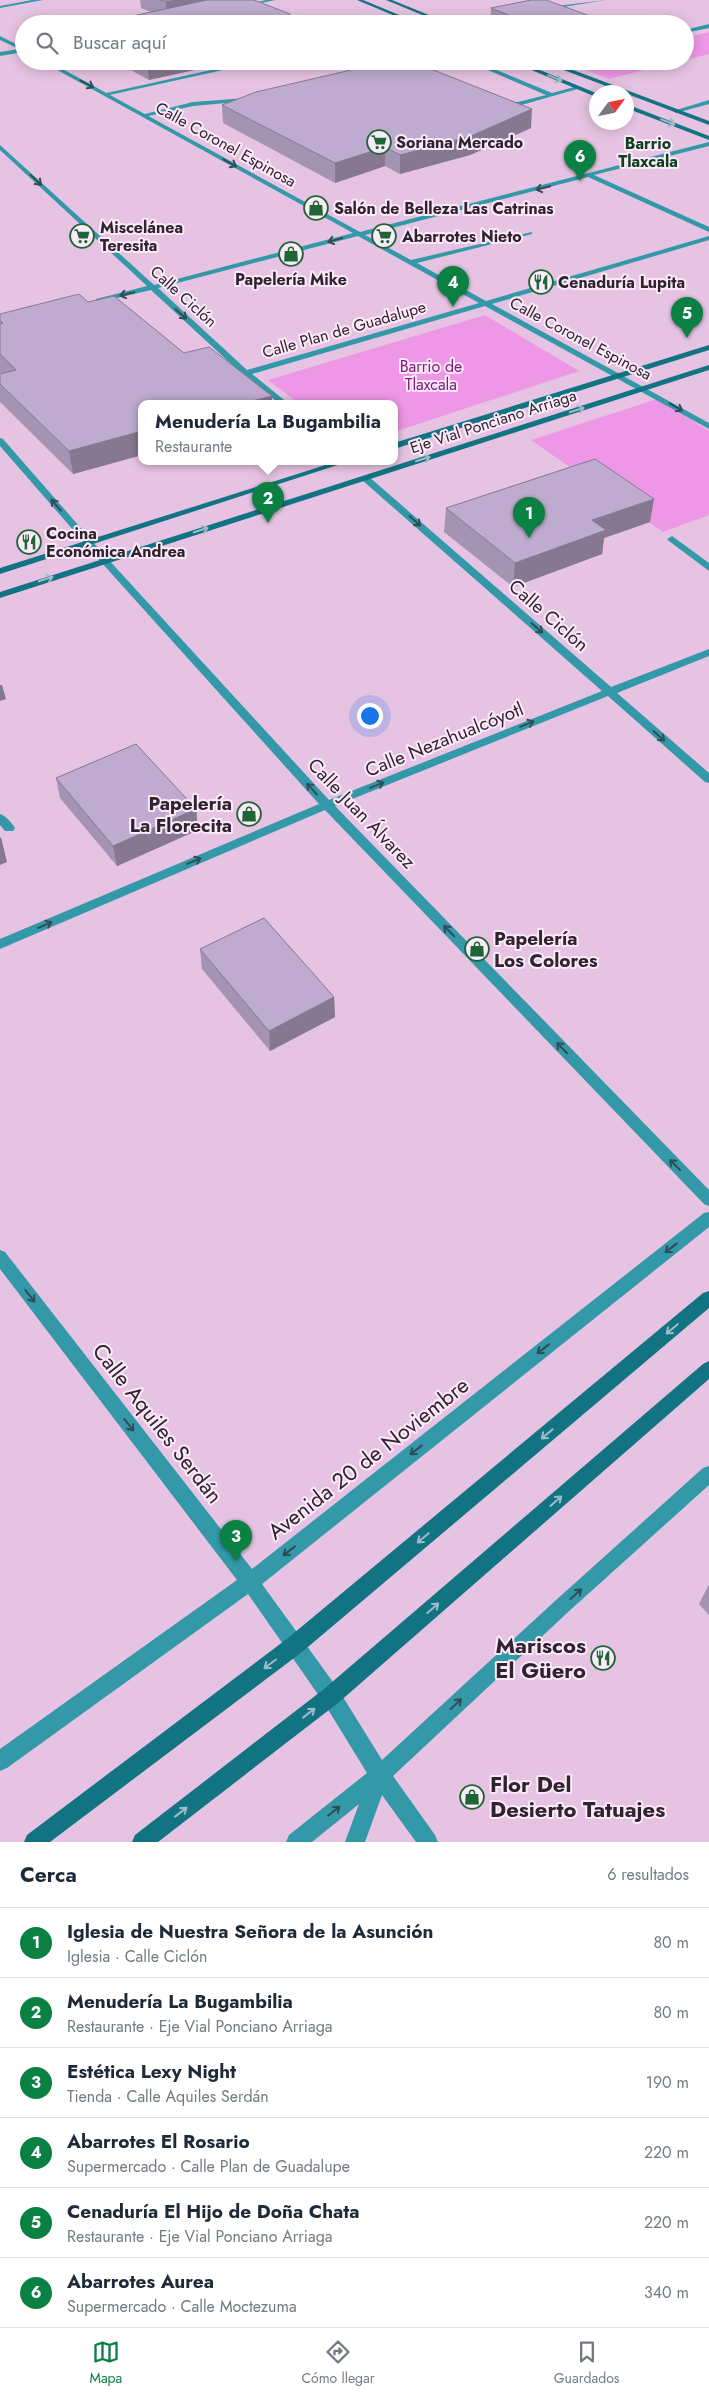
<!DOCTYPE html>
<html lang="es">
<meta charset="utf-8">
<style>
:root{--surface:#fff;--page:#f2f2f3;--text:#1f2937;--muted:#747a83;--line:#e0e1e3;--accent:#0b8043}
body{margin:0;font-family:Jost,sans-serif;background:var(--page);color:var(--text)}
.compass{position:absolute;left:589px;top:85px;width:45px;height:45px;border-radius:50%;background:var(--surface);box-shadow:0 2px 12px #0003;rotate:57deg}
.you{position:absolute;left:369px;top:715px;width:18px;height:18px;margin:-12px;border:4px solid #fff;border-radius:50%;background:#1a73e8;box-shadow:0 0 0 8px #1a73e833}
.badge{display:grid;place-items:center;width:32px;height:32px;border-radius:50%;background:var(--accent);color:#fff;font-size:16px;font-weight:700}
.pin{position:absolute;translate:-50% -41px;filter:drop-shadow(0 1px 2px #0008)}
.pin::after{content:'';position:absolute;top:26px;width:18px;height:15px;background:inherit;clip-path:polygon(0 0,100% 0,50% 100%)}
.popup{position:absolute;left:138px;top:400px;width:260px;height:65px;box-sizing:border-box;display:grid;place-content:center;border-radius:10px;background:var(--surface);filter:drop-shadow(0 1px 4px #0005);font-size:16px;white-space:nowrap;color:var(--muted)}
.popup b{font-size:19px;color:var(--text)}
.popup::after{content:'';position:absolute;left:50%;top:100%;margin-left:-10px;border:10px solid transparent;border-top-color:var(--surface)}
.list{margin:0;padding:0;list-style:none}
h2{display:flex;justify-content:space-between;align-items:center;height:65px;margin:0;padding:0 20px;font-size:21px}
h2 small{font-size:16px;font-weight:400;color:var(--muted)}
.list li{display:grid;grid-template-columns:32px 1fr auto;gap:15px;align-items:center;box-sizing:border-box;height:70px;padding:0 20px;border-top:1px solid var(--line)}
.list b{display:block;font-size:19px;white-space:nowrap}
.list p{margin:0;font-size:16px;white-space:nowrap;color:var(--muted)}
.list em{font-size:16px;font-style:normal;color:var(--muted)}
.icon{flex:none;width:28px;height:28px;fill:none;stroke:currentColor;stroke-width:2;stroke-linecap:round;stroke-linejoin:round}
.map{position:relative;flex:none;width:709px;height:1842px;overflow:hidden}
.search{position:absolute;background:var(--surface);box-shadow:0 2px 12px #0003;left:15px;right:15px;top:15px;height:55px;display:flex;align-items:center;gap:12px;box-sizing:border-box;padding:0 18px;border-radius:28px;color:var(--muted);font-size:19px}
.sheet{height:485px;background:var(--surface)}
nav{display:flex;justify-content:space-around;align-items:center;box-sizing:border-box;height:70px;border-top:1px solid var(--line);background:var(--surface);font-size:14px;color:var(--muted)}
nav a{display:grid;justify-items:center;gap:2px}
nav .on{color:var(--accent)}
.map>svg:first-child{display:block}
.green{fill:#ee97e7}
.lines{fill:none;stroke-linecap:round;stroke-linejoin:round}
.lane{fill:#3398a8;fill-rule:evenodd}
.street{fill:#3398a8;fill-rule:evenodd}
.secondary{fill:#127482;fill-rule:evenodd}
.wall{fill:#a493b2}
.shaded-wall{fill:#867891}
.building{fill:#bfabcf;stroke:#867891}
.oneway{stroke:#9ebbca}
.oneway2{stroke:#314c59}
.labels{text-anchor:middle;stroke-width:4;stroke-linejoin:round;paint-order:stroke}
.far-poi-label{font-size:16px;font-weight:bold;fill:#30232f;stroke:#fceafa;text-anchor:start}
.far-neighbourhood-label{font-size:16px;font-weight:bold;fill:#0d401d;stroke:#fceafa}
.far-street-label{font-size:16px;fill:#30232f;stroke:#fceafa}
.far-park-label{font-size:16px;fill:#7e157b;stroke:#fceafa}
.street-label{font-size:19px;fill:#30232f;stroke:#fceafa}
.poi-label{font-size:19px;font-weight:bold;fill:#30232f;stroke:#fceafa;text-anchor:end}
.near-street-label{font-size:22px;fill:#30232f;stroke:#fceafa}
.near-poi-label{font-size:22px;font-weight:bold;fill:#30232f;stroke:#fceafa;text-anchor:end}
</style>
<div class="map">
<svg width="709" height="1842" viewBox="0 0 709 1842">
<rect width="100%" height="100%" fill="#e6c3e2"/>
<!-- green -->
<g class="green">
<polygon points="709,32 709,54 685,60 685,38"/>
<polygon points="589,61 679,61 609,79 573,65"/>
<polygon points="485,315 579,371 394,432 394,404 300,404 268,380"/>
<polygon points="657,399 709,431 709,515 663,532 531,440"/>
</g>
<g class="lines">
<!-- lane -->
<g class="lane">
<polygon points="252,61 264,61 105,96 102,94"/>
<polygon points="416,61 426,61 387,72 384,70"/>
<polygon points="467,61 475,61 552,93 578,86 581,88 518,106 503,105 501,102 518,102 546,95"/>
<polygon points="247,98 249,101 193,106 144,117 141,115 193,102"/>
<polygon points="709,100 709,104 676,113 673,111"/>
<path d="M0 814C6 816 11 822 15 828L13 831H5L0 825Z"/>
</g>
<!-- street -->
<g class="street">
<polygon points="32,0 43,0 0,8 0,6"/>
<polygon points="266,0 275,0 244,7 242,6"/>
<polygon points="539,0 544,0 542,3 557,6 606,0 557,8 536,5"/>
<path d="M651 17 667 19 680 24C668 24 647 15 639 24L632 22Z"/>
<polygon points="709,24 709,28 685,33 685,30"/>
<polygon points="0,36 24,48 24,52 0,56 0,52 19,49 0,40"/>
<path d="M41 61H48L360 232 709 142V146L594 175 709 227V232L588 177 365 235 411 260 532 232V234L417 263 486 301 709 236V240L492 304 709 423V429L485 306 252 374 289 404H280L243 375 151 290 96 303V299L147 286 0 150V145L154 285 353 233ZM358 236 479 303 247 370 158 288Z"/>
<polygon points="562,61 573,61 553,67 550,65"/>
<polygon points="0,438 3,439 107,558 329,800 602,691 362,480 362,476 368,476 611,687 709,649 709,656 617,693 709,773 709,783 705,782 608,696 335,806 709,1190 709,1206 704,1204 325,810 0,949 0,939 319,804 101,562 0,446"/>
<polygon points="672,536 709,563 709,571 669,541 667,539"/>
<polygon points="709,1212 709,1227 262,1584 338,1689 382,1760 555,1601 703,1468 709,1466 709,1485 567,1613 393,1776 435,1835 438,1842 416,1842 382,1795 365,1842 345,1842 359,1804 312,1842 286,1842 289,1835 367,1773 324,1703 248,1594 7,1768 0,1771 0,1749 237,1580 0,1269 0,1250 5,1252 252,1569 704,1213"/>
</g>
<!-- secondary -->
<g class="secondary">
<polygon points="357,0 363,0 421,24 414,24"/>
<polygon points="386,0 392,0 451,24 444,24"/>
<polygon points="510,61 518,61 596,93 596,97"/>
<polygon points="540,61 549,61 709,121 709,125"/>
<polygon points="626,104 709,136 709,140 626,108"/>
<polygon points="709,345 709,350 394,449 394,443"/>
<polygon points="709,365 709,370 0,598 0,592"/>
<polygon points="335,462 347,462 0,574 0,568"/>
<polygon points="709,1291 709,1308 302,1652 50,1842 24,1842 27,1835 288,1638 703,1293"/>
<polygon points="709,1361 709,1379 338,1703 158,1842 132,1842 135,1835 324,1689 703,1364"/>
</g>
</g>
<!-- wall -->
<g class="wall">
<polygon points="140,0 254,0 290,24 105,24 105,22 151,12 141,8"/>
<polygon points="491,8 612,24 495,24 490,22"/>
<polygon points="114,61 235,61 149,80"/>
<polygon points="222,105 531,128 470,155 400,174 385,166 335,183 223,123"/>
<polygon points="0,314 142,404 142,455 73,474 0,402 0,374 1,374 0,372"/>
<polygon points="446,508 650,522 604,538 602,554 513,587 444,532"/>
<polygon points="56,778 196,809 198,830 117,866 60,798"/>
<polygon points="200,949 334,997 335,1017 270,1051 202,969"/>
<polygon points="709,1584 709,1615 699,1604"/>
</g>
<!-- shaded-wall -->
<g class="shaded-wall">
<polygon points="178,0 229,0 167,19 166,2"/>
<polygon points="151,61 235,61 149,80 147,62"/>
<polygon points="532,109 531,128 470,155 400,174 400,155"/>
<polygon points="385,147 385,166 335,183 335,163"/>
<polygon points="272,396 272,404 240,404"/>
<polygon points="142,431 142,455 73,474 69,451"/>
<polygon points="654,499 650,522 604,538 602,554 513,587 515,563 592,520"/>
<polygon points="0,685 2,685 6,699 0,701"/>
<polygon points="196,809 198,830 117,866 113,846"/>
<polygon points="1,837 7,862 0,865 0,838"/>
<polygon points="334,997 335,1017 270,1051 269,1031"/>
</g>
<!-- building -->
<g class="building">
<polygon points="160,0 178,0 166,2"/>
<polygon points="207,0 254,0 290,14 290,24 109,24 105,22"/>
<polygon points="531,0 546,0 612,24 531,24 491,8"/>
<polygon points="381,63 431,69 532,109 471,136 400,155 385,147 335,163 222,105 256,92"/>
<polygon points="79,294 88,302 114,296 184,353 209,347 272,396 240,404 142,404 142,431 69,451 0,384 0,374 16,370 0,354 0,324 3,323 0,321 0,314"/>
<polygon points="595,459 654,499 592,520 606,530 515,563 446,508"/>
<polygon points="136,744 196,809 113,846 56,778"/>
<polygon points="264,918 334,997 269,1031 200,949"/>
</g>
<!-- one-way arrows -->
<defs><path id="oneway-shaft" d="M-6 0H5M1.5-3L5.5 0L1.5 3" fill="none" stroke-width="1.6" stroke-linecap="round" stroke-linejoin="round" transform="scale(1.25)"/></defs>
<g class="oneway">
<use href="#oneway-shaft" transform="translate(555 78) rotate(22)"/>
<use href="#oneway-shaft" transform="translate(668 122) rotate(21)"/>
<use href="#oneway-shaft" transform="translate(577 410) rotate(-18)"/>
<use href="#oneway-shaft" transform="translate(423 459) rotate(-18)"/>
<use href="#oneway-shaft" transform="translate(201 530) rotate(-18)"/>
<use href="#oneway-shaft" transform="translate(46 579) rotate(-18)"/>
<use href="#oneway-shaft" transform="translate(672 1329) rotate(140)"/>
<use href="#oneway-shaft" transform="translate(547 1434) rotate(140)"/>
<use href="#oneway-shaft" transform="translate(556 1501) rotate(-41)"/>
<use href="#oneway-shaft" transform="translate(423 1538) rotate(140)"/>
<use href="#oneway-shaft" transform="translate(433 1608) rotate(-41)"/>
<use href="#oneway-shaft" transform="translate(270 1664) rotate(143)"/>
<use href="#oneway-shaft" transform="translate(309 1713) rotate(-38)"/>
<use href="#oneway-shaft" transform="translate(181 1812) rotate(-38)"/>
</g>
<g class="oneway2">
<use href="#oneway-shaft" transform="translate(87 84) rotate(28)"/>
<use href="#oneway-shaft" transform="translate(230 163) rotate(29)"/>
<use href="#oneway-shaft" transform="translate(36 180) rotate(43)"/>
<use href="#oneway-shaft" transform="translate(543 188) rotate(166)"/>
<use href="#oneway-shaft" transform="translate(335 240) rotate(165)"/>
<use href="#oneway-shaft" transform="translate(127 294) rotate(167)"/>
<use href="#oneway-shaft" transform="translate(181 314) rotate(42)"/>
<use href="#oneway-shaft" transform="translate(676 407) rotate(30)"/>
<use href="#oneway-shaft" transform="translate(56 505) rotate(-131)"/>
<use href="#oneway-shaft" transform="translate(415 521) rotate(41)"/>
<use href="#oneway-shaft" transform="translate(537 628) rotate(41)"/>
<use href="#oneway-shaft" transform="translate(527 724) rotate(-22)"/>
<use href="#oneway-shaft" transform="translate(659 736) rotate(41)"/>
<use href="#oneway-shaft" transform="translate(377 785) rotate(-22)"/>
<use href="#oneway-shaft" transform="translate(312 789) rotate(-132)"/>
<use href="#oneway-shaft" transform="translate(194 861) rotate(-23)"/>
<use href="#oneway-shaft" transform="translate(45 925) rotate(-23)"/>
<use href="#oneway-shaft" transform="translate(449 931) rotate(-134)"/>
<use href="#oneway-shaft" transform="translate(562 1048) rotate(-134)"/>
<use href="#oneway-shaft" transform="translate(675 1165) rotate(-134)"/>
<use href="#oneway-shaft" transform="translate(671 1248) rotate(142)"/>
<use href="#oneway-shaft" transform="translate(30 1296) rotate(52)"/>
<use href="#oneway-shaft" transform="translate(543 1349) rotate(142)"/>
<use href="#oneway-shaft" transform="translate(129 1425) rotate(52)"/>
<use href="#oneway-shaft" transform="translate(416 1450) rotate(142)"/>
<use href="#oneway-shaft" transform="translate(289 1551) rotate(142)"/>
<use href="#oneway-shaft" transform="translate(576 1594) rotate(-42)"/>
<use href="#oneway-shaft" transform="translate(456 1704) rotate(-43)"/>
<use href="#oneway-shaft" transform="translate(334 1811) rotate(-39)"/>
</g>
<!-- icons -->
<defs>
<g id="supermarket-ring" transform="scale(1.25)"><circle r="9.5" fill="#fceafa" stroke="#1d6633" stroke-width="1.5"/><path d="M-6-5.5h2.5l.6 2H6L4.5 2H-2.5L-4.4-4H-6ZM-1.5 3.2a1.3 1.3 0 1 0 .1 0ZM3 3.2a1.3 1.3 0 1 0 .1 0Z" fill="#1d6633"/></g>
<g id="shop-ring" transform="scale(1.25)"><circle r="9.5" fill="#fceafa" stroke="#1d6633" stroke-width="1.5"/><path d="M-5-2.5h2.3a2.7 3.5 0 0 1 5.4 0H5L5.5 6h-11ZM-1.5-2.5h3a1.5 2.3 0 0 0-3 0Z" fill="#1d6633"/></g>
<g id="restaurant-ring" transform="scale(1.25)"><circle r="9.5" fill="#fceafa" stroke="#1d6633" stroke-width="1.5"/><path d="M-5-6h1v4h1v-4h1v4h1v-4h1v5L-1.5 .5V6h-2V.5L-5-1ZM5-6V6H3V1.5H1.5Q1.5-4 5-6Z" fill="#1d6633"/></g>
</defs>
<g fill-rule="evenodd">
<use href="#supermarket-ring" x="379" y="142"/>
<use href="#shop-ring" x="316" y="208"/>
<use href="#supermarket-ring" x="82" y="236"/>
<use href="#supermarket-ring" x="384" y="236"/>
<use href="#shop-ring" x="291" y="254"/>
<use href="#restaurant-ring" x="541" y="282"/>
<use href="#restaurant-ring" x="29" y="542"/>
<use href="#shop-ring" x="249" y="814"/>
<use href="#shop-ring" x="477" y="949"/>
<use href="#restaurant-ring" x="603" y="1658"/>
<use href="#shop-ring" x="472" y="1797"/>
</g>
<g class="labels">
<!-- far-poi labels -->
<g class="far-poi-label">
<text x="396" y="148">Soriana Mercado</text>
<text x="334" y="214">Salón de Belleza Las Catrinas</text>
<text x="100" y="233">Miscelánea<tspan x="100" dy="18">Teresita</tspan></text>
<text x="402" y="242">Abarrotes Nieto</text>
<text x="291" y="285" text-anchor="middle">Papelería Mike</text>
<text x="558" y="288">Cenaduría Lupita</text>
<text x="46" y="539">Cocina<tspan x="46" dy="18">Económica Andrea</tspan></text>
</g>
<!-- far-neighbourhood labels -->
<g class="far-neighbourhood-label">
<text x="648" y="149">Barrio<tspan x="648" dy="18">Tlaxcala</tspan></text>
</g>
<!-- far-street labels -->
<g class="far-street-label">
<text transform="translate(226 144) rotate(29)" y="6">Calle Coronel Espinosa</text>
<text transform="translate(184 296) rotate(42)" y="6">Calle Ciclón</text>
<text transform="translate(344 329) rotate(-16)" y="6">Calle Plan de Guadalupe</text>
<text transform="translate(581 338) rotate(28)" y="6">Calle Coronel Espinosa</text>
<text transform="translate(493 421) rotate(-18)" y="6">Eje Vial Ponciano Arriaga</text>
</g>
<!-- far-park labels -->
<g class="far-park-label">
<text x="431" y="372">Barrio de<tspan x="431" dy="18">Tlaxcala</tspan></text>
</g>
<!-- street labels -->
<g class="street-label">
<text transform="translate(549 615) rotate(41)" y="7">Calle Ciclón</text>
<text transform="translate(444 739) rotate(-22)" y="7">Calle Nezahualcóyotl</text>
<text transform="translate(362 813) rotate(46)" y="7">Calle Juan Álvarez</text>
</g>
<!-- poi labels -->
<g class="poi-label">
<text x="232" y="810">Papelería<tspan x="232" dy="22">La Florecita</tspan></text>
<text x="494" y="945" text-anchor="start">Papelería<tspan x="494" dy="22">Los Colores</tspan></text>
</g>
<!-- near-street labels -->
<g class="near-street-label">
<text transform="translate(158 1423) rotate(52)" y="8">Calle Aquiles Serdán</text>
<text transform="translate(368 1458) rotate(-38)" y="8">Avenida 20 de Noviembre</text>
</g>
<!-- near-poi labels -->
<g class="near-poi-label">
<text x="586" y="1653">Mariscos<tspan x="586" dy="25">El Güero</tspan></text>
<text x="490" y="1792" text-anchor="start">Flor Del<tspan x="490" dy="25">Desierto Tatuajes</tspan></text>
</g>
</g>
</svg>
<svg class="compass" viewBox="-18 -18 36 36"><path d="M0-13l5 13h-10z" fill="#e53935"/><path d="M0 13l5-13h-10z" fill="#747a83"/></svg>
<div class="you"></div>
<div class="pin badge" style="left:529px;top:538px">1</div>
<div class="pin badge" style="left:268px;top:523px">2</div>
<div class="popup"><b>Menudería La Bugambilia</b>Restaurante</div>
<div class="pin badge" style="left:236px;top:1561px">3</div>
<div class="pin badge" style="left:453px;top:307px">4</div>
<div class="pin badge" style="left:687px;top:338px">5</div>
<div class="pin badge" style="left:580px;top:181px">6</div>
<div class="search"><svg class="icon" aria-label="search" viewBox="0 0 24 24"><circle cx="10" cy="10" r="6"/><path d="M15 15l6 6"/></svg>Buscar aquí</div>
</div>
<section class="sheet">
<h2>Cerca<small>6 resultados</small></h2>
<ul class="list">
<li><span class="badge">1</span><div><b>Iglesia de Nuestra Señora de la Asunción</b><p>Iglesia · Calle Ciclón</p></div><em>80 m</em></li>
<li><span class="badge">2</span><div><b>Menudería La Bugambilia</b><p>Restaurante · Eje Vial Ponciano Arriaga</p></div><em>80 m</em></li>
<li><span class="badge">3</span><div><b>Estética Lexy Night</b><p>Tienda · Calle Aquiles Serdán</p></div><em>190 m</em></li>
<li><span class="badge">4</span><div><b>Abarrotes El Rosario</b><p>Supermercado · Calle Plan de Guadalupe</p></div><em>220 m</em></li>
<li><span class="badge">5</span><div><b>Cenaduría El Hijo de Doña Chata</b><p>Restaurante · Eje Vial Ponciano Arriaga</p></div><em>220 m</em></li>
<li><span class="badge">6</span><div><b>Abarrotes Aurea</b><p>Supermercado · Calle Moctezuma</p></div><em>340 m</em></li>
</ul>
</section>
<nav>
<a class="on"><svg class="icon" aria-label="map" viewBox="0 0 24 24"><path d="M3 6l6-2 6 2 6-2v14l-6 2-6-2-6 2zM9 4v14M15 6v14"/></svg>Mapa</a>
<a><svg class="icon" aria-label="directions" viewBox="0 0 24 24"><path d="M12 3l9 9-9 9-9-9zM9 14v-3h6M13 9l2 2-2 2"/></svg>Cómo llegar</a>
<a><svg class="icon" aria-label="saved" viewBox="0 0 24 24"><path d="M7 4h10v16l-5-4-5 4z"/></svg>Guardados</a>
</nav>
